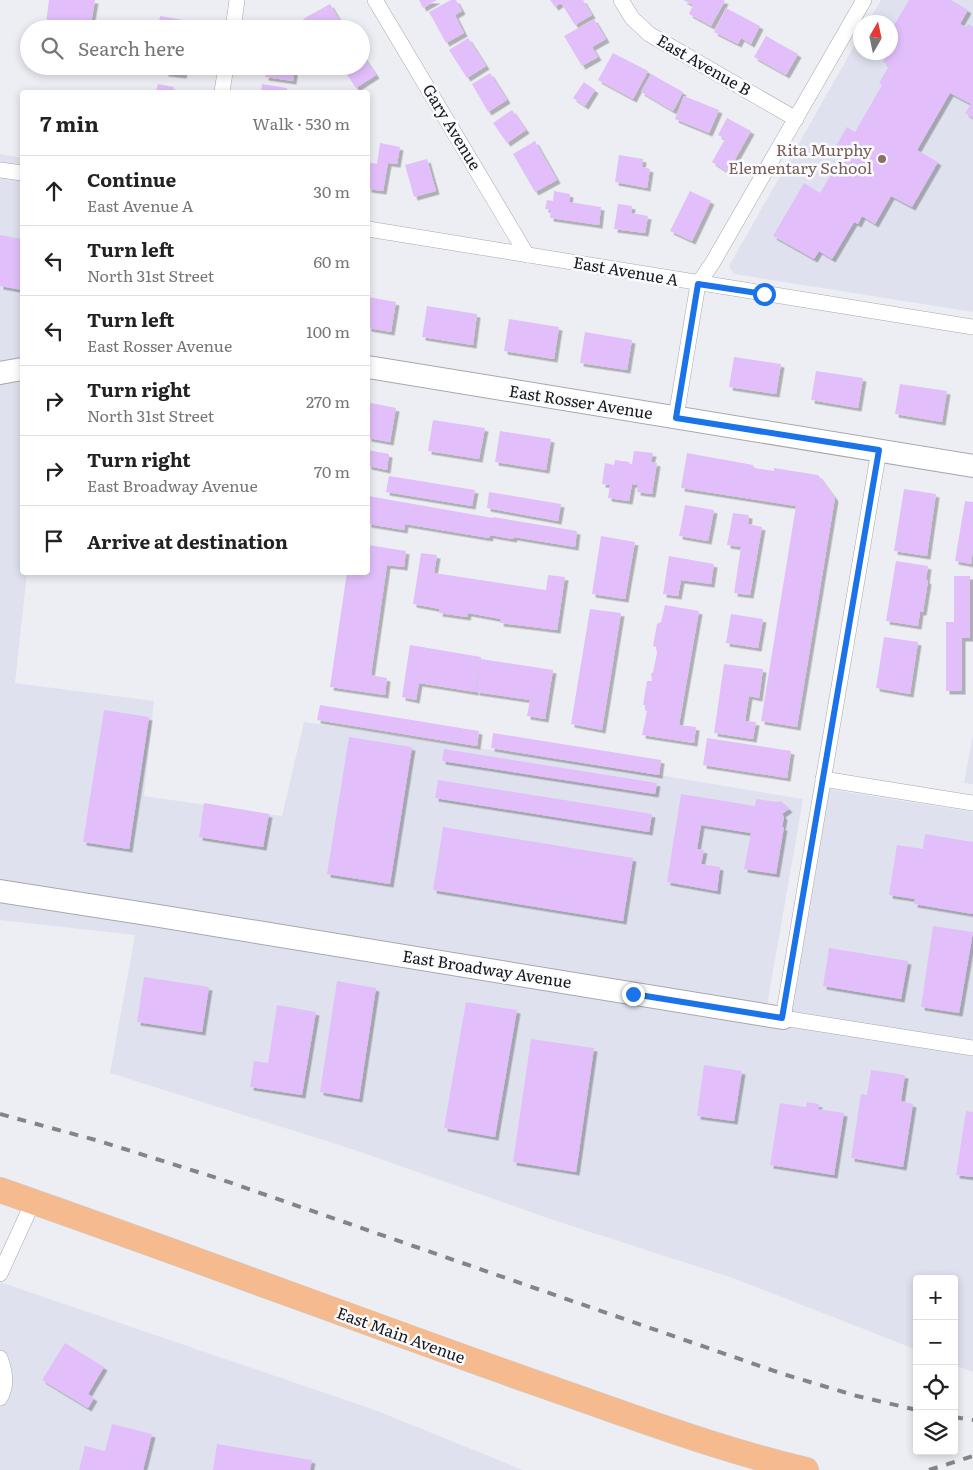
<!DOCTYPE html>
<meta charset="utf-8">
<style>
:root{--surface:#fff;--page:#f6f6f6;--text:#222;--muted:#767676;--line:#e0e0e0}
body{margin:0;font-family:Literata,serif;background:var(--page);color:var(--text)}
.controls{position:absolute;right:15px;bottom:15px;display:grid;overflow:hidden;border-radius:5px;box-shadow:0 2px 8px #0003}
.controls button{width:45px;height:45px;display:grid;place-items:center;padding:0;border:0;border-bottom:1px solid var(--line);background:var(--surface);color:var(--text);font:25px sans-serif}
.compass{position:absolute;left:853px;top:15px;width:45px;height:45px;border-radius:50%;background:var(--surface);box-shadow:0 2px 8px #0003;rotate:9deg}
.stop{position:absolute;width:15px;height:15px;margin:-11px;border:4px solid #1a73e8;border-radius:50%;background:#fff}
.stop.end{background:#1a73e8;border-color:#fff;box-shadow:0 1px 5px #0008}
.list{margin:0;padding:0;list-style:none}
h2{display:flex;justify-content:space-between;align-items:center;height:65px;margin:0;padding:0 20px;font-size:21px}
h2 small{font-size:16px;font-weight:400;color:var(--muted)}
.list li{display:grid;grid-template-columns:32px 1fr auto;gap:15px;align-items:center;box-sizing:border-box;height:70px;padding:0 20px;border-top:1px solid var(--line)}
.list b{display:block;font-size:19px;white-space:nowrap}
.list p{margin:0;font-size:16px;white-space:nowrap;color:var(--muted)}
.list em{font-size:16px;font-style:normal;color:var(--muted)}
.icon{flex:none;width:28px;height:28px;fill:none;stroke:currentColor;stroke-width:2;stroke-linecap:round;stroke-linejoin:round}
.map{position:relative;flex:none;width:973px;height:1470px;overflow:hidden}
.search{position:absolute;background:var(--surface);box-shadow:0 2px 8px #0003;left:20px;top:20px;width:350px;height:55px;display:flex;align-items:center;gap:12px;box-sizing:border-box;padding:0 18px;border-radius:28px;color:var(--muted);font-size:19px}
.panel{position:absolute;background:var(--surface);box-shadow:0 2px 8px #0003;left:20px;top:90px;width:350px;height:485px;border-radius:5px}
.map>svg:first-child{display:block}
.built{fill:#dfe2ee}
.building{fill:#e2bffa;filter:url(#shadow)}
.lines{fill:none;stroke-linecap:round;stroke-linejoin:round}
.street-casing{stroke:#a7a8ad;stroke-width:16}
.secondary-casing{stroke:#a7a8ad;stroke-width:24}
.primary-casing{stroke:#cccccd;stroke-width:26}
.street{stroke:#fff;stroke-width:15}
.secondary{stroke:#fff;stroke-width:22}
.primary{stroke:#f5bb8f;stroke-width:25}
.rail{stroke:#838487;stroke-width:4;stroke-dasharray:9 9;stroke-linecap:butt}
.route{stroke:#1a73e8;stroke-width:6}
.education-dot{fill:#8d6e63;stroke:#fafbff;stroke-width:2}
.labels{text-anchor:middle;stroke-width:5;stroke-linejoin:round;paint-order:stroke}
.street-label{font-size:16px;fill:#18181a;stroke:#fafbff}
.education-label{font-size:16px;fill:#785e54;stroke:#fafbff;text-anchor:end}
</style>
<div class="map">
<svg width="973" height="1470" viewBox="0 0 973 1470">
<defs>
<filter id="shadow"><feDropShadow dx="3.5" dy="3.5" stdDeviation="0" flood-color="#0004"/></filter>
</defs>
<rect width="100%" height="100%" fill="#edeef3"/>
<!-- built -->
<g class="built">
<polygon points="881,0 973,0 973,312 734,274 729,266 860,36 860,52 890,52 890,22 868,22"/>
<polygon points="0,154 22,158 22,572 27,573 15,683 154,701 144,796 282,816 304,722 665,776 803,799 767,1006 791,1010 828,789 973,812 973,1372 954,1365 954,1279 917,1279 917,1350 733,1278 556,1221 355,1150 110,1073 135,935 0,920"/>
<polygon points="973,734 973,784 964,783"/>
<polygon points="0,1282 375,1410 523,1470 0,1470"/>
</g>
<!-- building -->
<g class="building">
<polygon points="49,0 95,0 90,29 46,23"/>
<polygon points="419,0 437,0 423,8"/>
<polygon points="451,0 456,0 462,11 455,15 464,33 446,43 429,12"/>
<polygon points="550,0 583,0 592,15 575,25 561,3 555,7"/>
<polygon points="683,0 723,0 725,1 711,26 689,14 693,5"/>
<polygon points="909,0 951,0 968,10 960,24 966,27 968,24 973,27 973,118 965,113 971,104 950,93 917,150 938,162 912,207 891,196 875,224 862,216 858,224 854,222 832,259 819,251 814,259 773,236 804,183 820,193 842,156 833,151 847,127 855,132 882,85 879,83 889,66 883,62 888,52 890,52 890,32"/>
<polygon points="330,4 344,28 309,29 303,19"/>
<polygon points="726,8 760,26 751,44 741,38 738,44 714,32"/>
<polygon points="160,16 183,20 182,29 158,26"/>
<polygon points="594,19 606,39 592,47 598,57 582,66 564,36"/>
<polygon points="766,36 798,54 786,75 754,57"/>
<polygon points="468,38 486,66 467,78 449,50"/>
<polygon points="361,53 376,75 356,88 341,66 361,66"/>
<polygon points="613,53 648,71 633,99 598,80"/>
<polygon points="166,66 185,66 183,75 165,73"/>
<polygon points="267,66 295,66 293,81 265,77"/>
<polygon points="490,73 507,100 488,112 472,84"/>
<polygon points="651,74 683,92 673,111 641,92"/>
<polygon points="584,82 595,90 585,106 573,98"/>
<polygon points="158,84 174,87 173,92 156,92"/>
<polygon points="262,84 287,88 287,92 261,92"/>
<polygon points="684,96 719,110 709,133 675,119"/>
<polygon points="512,110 526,130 507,143 493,123"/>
<polygon points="727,118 751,131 728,172 712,162 725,139 718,135"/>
<polygon points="535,141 557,180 535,192 513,154"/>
<polygon points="380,143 400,147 397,164 388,163 383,191 368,189 368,162 377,164"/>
<polygon points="619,155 643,159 642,167 650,169 647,188 615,182"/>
<polygon points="427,159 436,191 414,197 405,165"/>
<polygon points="554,191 570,194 569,202 601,207 599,225 550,218 551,210 545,209 547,200 553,201"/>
<polygon points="690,191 711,201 692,241 670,231"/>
<polygon points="618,204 632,206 631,213 648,216 645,233 614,229"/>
<polygon points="0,235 22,239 22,290 0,286"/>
<polygon points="368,297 396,302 391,332 368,328"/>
<polygon points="427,306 477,314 473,345 422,337"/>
<polygon points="509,319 559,327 554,359 504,351"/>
<polygon points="585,332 632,340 627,370 580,363"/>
<polygon points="734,357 781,364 776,394 729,387"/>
<polygon points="816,371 863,378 858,408 811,400"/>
<polygon points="900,384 947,391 942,422 895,414"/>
<polygon points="371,403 396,408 390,442 368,438 368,404"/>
<polygon points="433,420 485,428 479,459 428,451"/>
<polygon points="500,431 551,439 546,470 495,462"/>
<polygon points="368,450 389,454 387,470 368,466"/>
<polygon points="634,451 653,453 651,462 657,463 652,494 637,492 638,485 632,484 629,501 608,498 610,485 602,484 605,463 614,465 615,460 630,462 629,464 632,464"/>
<polygon points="687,453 753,465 754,468 774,471 774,468 818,475 835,498 797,727 761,721 796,506 681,488"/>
<polygon points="389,476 475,490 472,506 386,492"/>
<polygon points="904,489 936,494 927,556 894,551"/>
<polygon points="489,492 561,504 558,521 487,508"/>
<polygon points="368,496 493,518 493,517 577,531 575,547 514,537 513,539 490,535 489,538 405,524 404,530 368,524"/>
<polygon points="965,501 973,502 973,550 971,564 955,561"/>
<polygon points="685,505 714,510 708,541 679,536"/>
<polygon points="733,513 749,515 748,524 762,527 750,595 734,593 741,547 727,545"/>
<polygon points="601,536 635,542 625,599 592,594"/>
<polygon points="368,545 406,551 404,567 387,565 371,675 387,678 385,695 330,687 347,572 368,572"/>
<polygon points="421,553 437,555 434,573 546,590 548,575 565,577 557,630 500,623 501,619 468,613 467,617 439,613 440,609 413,604"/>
<polygon points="669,556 714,564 711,584 681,580 678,596 663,594"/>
<polygon points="896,561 928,566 926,580 928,581 923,612 920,612 918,626 886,621"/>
<polygon points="954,576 970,576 970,638 962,638 962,691 946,691 946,622 954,622"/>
<polygon points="665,605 699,611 679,725 696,727 694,743 642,735 647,711 645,710 645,705 643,705 647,681 652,681 651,674 653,672 657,653 656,647 653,646 657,624 661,622"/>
<polygon points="590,609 621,613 602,730 571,724"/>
<polygon points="731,614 763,619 758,648 726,643"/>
<polygon points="884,637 918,642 910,694 876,688"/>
<polygon points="410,645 481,657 475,692 419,683 416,700 402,697"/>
<polygon points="481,659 553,670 545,719 527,716 530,700 476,692"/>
<polygon points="724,664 763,669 759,698 749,696 745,721 756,722 753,739 714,733"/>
<polygon points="320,705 479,731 477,746 317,720"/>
<polygon points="104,710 149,717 129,849 83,842"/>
<polygon points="493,733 661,760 659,775 491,748"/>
<polygon points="349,737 412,747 390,884 327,874"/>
<polygon points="707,738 791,751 787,778 703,765"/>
<polygon points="444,749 657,783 655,794 442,761"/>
<polygon points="438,780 652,814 649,832 435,798"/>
<polygon points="681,794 755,806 756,799 778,802 781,801 789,809 782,814 784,817 782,827 784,827 776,874 744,869 751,833 701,825 697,849 704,850 701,864 720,867 717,891 667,882"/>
<polygon points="204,803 269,814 263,847 199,837"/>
<polygon points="443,827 633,858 623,921 433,890"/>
<polygon points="925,834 973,842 973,914 914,904 915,899 889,895 897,845 923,849"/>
<polygon points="933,926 973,932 959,1013 921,1007"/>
<polygon points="829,948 908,961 901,999 823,986"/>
<polygon points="144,977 209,987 202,1032 137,1022"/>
<polygon points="337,981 376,988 359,1099 320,1092"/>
<polygon points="466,1002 517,1010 495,1137 444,1128"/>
<polygon points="277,1005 316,1012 302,1095 250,1087 254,1061 268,1063"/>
<polygon points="531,1039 594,1048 576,1172 513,1162"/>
<polygon points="704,1065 742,1071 734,1121 697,1116"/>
<polygon points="871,1070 905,1075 901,1101 913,1104 903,1167 851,1158 861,1094 867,1095"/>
<polygon points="807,1102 819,1104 818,1109 844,1113 834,1175 770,1165 780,1103 806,1107"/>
<polygon points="966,1111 973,1112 973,1177 956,1175"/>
<polygon points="65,1343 104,1367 88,1394 94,1398 88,1408 42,1380"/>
<polygon points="112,1424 152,1434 143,1470 79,1470 85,1446 105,1451"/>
<polygon points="217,1444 312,1460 310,1470 213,1470"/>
</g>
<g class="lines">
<!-- street casing -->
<g class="street-casing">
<g id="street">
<polyline points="375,0 527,255"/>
<polyline points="621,0 632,18 649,34 796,119"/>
<polyline points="233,29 237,0"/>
<polyline points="222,92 226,66"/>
<polyline points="0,170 22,173"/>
<polyline points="368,229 973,327"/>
<polyline points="676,417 698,284 713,262 864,0"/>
<polyline points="879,450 783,1018 973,1048"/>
<polyline points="823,779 973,803"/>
<polyline points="0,1274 33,1202"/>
<path d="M0 1358C5 1371 8 1385 0 1398"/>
</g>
</g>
<!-- secondary casing -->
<g class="secondary-casing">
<g id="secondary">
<polyline points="368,367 973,466"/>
<polyline points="0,373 22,369"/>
<polyline points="0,891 153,915 783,1018"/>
</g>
</g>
<!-- primary casing -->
<g class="primary-casing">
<path id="primary" d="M0 1190C178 1252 355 1319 533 1382 623 1413 713 1448 806 1470"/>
</g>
<!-- street -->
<use href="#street" class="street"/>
<!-- secondary -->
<use href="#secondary" class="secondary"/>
<!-- primary -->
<use href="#primary" class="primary"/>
<!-- rail -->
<g class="rail">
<polyline points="0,1114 99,1141 217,1178 783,1374 857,1396 917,1410"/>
<polyline points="954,1417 973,1420"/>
<polyline points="929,1470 973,1456"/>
</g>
</g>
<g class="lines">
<!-- route -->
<polyline class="route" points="633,994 782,1018 879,450 676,418 698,284 764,294"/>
</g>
<!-- markers -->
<circle class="education-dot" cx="882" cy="159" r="5"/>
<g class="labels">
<!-- street labels -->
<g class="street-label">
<text transform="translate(704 65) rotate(30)" y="6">East Avenue B</text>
<text transform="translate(452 127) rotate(59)" y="6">Gary Avenue</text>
<text transform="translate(626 271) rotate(10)" y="6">East Avenue A</text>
<text transform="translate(581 402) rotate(9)" y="6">East Rosser Avenue</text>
<text transform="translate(487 969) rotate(9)" y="6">East Broadway Avenue</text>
<text transform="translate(401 1335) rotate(20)" y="6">East Main Avenue</text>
</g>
<!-- education labels -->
<g class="education-label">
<text x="872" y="156">Rita Murphy<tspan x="872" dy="18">Elementary School</tspan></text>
</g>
</g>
</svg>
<div class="controls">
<button>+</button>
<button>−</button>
<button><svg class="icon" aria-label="locate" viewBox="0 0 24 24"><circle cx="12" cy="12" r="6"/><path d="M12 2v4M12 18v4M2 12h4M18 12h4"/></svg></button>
<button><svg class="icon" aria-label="layers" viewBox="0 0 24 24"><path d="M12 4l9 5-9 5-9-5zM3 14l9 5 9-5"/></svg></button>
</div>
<svg class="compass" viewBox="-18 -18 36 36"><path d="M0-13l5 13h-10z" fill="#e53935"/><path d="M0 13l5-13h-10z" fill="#767676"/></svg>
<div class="stop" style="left:764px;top:294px"></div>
<div class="stop end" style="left:633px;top:994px"></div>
<div class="search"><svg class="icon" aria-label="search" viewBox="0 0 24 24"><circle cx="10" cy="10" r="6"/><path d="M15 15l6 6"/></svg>Search here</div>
<section class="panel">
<h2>7 min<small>Walk · 530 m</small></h2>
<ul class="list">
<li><svg class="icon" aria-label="ahead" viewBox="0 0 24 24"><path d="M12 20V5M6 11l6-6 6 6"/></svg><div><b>Continue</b><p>East Avenue A</p></div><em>30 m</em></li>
<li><svg class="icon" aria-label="left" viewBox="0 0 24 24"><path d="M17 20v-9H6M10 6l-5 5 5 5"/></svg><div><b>Turn left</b><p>North 31st Street</p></div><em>60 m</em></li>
<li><svg class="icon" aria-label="left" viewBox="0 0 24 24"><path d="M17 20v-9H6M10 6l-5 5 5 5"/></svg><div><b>Turn left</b><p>East Rosser Avenue</p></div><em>100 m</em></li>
<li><svg class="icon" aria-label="right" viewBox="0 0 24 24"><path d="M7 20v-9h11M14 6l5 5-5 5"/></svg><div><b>Turn right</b><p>North 31st Street</p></div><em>270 m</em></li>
<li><svg class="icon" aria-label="right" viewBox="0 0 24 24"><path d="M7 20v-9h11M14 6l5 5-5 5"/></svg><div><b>Turn right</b><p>East Broadway Avenue</p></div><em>70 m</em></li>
<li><svg class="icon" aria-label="arrive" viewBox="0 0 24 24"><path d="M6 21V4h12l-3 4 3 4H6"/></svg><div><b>Arrive at destination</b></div></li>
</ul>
</section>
</div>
